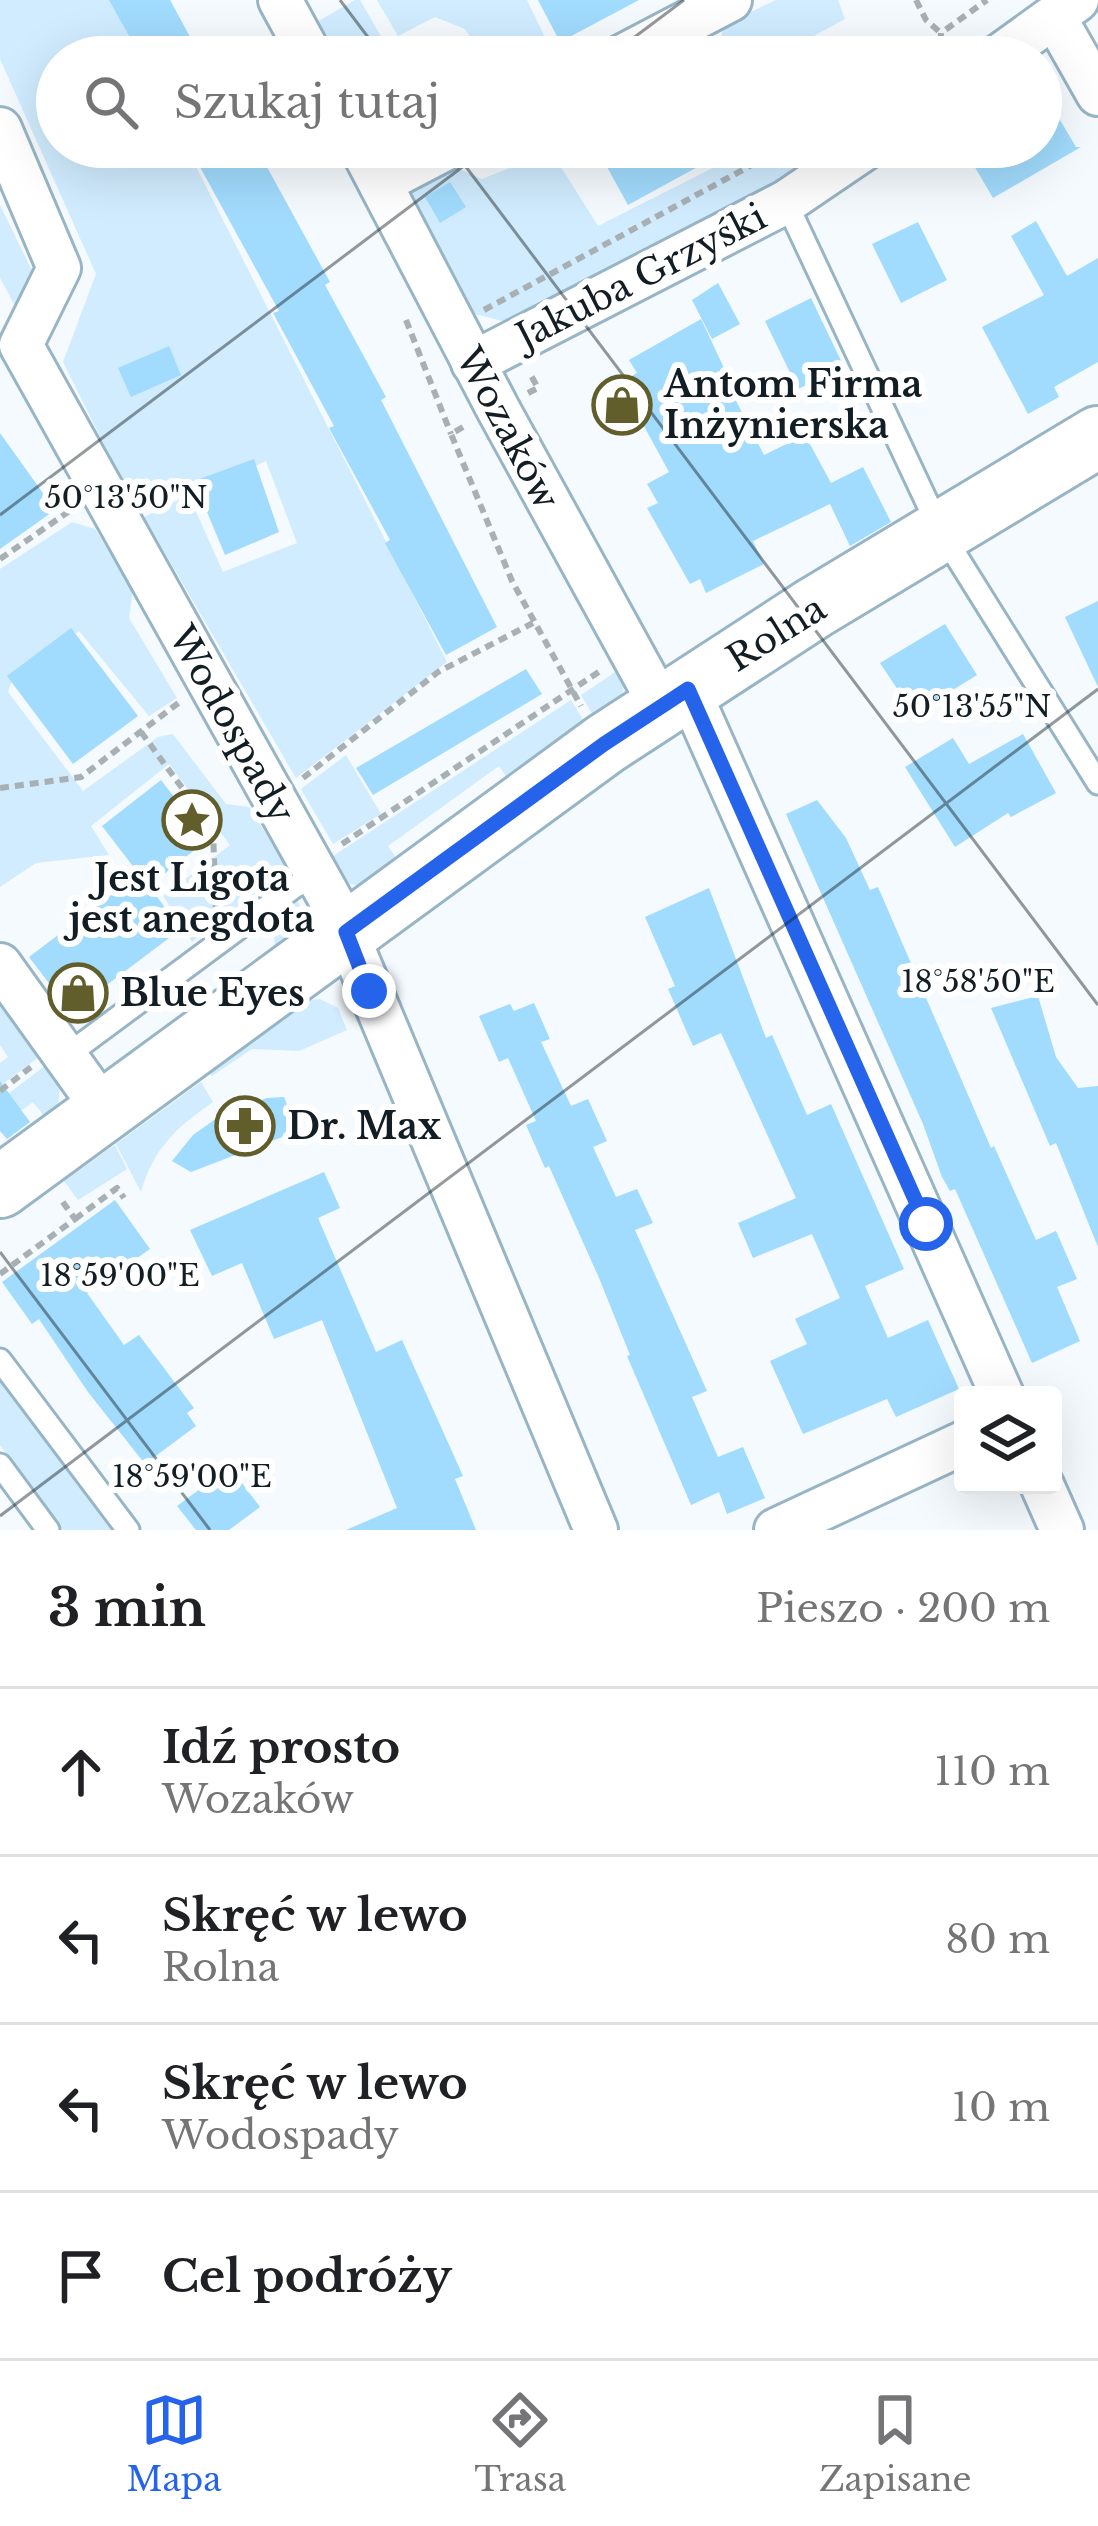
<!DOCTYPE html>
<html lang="pl">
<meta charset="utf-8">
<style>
:root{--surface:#fff;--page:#f6f6f6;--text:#202124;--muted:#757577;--line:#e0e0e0;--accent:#2563eb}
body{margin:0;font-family:"Libre Baskerville",serif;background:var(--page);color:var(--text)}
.controls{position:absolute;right:36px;bottom:36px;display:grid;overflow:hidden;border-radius:12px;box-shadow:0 12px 48px #0002}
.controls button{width:108px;height:108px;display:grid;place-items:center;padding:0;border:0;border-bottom:3px solid var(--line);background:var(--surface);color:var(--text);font:60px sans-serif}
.stop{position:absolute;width:36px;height:36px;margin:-27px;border:9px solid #2563eb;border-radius:50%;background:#fff}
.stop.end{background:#2563eb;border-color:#fff;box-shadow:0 3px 12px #0008}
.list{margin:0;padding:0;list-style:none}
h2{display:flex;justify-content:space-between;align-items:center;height:156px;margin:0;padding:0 48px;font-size:51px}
h2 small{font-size:39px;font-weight:400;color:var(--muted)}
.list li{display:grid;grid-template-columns:78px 1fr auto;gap:36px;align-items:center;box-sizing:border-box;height:168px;padding:0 48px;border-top:3px solid var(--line)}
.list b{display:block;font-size:45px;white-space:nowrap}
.list p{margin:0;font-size:39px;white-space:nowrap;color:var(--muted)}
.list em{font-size:39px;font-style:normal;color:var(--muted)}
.icon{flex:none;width:66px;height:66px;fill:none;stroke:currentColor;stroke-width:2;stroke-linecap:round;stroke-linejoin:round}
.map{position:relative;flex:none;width:1098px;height:1530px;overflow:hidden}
.search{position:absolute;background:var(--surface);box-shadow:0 12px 48px #0002;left:36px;right:36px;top:36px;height:132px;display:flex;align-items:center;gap:30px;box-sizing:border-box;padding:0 42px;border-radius:66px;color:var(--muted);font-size:45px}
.sheet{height:828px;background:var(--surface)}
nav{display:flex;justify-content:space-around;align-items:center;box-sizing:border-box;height:168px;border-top:3px solid var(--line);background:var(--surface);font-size:33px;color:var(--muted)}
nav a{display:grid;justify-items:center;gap:6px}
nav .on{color:var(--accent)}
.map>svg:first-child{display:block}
.green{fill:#d0ecfe;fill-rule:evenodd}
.building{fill:#a1dbfd}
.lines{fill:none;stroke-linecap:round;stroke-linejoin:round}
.lane-casing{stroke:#98b5c6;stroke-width:27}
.street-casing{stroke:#98b5c6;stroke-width:48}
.secondary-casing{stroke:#98b5c6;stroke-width:66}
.path{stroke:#a8b0b4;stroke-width:6;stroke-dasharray:9 6;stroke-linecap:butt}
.lane{stroke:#fff;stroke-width:21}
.street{stroke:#fff;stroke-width:42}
.secondary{stroke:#fff;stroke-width:60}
.route{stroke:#2563eb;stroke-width:15}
.ticks{fill:none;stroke:#131e24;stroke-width:3;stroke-opacity:0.45}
.labels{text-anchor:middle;stroke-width:12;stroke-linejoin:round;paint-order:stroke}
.street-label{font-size:36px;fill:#131e24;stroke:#fff}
.poi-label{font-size:36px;font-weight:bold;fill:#131e24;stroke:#fff;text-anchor:start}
.ticks-label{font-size:30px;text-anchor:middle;fill:#131e24;stroke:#fff;stroke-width:12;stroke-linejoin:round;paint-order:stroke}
</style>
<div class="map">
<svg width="1098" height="1530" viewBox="0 0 1098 1530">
<rect width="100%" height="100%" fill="#f4fafe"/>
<!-- green -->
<g class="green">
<path d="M0 0H110L139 57H57V147H186L447 662 296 778 144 517 188 495 175 483 131 498 63 362 96 274 0 59ZM266 461 297 543 223 572 189 496Z"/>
<polygon points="355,0 360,0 393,57 337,57 317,22"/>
<polygon points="377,0 527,0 551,50 563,57 483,57 465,29 435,17 398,36"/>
<polygon points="776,0 838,0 845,19 775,57 715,57 725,24"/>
<path d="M754 147H822C737 217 609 271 510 323L475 314 405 185 448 164 482 179 551 151 598 226Z"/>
<polygon points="0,205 37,281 14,304 0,278"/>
<polygon points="72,522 95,529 133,590 129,618 177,698 149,716 79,631 11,683 8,692 83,791 158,737 173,734 226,804 249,807 285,864 285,871 192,942 163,896 230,845 169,764 91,826 109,855 36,863 0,887 0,569"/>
<path d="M623 667C628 695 618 706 598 724L581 695Z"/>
<polygon points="571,700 590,731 513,786 499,766 388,846 402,867 368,888 343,882 327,860"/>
<polygon points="346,755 381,814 333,844 301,789"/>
<path d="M296 898C311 924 296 934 275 950L273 914Z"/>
<polygon points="0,983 47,1051 0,1086 0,1063 8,1057 0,1045"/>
<polygon points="320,999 338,1008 347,1030 299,1051 252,1049 212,1076 208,1073 310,1000"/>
<polygon points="46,1065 60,1087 58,1107 45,1117 33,1102 22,1110 0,1100"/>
<path d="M201 1082 213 1102C177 1127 153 1148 141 1192L116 1144Z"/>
<polygon points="115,1145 127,1169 78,1200 64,1181"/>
<polygon points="0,1381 111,1530 63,1530 0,1445"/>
</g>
<!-- building -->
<g class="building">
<polygon points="109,0 170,0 201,57 104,57 130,38"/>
<polygon points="538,0 639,0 560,42"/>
<polygon points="1041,88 1076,147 1081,147 993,198 963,147 1041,147"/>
<polygon points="189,147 256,147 330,282 325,285 386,397 381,400 497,627 446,655 385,543 390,540 329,428 334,426 273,313 279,311"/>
<polygon points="596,147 734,147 628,205"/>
<polygon points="450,182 466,207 440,223 425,197"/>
<polygon points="1036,221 1067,276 1098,258 1098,362 1054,387 1059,397 1028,414 982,327 1044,295 1011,236"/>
<polygon points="918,222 947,280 901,303 872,244"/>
<polygon points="718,283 740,324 712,339 692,300"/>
<polygon points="811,298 844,367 798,389 765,321"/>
<polygon points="701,319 724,368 720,370 764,455 805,435 831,483 863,467 891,522 850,546 830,504 753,541 764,564 706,593 700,579 690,584 647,508 658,503 647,484 669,472 639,417 621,428 601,394 637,373 629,360"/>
<polygon points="169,346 181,375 131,397 118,368"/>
<polygon points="0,433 55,510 0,549"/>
<polygon points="254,459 279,532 225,555 194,481"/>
<polygon points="1098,601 1098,687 1065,617"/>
<polygon points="945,624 977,675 914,714 880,663"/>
<polygon points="71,628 138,716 73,764 7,676"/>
<polygon points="526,669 542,694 373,795 356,768"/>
<polygon points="1023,734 1056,793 1011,817 1008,813 955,847 905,767 953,738 969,764"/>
<polygon points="161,780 207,840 149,886 181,929 71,1012 29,957 139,874 102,826"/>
<polygon points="817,800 846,838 870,890 878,887 991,1148 994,1146 1036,1240 1056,1231 1077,1279 1057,1287 1080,1341 1032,1363 955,1189 950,1191 942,1177 923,1124 786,814"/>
<polygon points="709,888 766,1038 772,1035 807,1115 831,1104 904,1269 865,1286 888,1338 928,1320 959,1389 896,1417 887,1399 803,1434 770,1361 807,1344 795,1319 840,1298 812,1234 753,1258 738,1223 796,1198 721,1033 693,1046 668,989 675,986 645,917"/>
<polygon points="1038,996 1056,1057 1078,1088 1098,1086 1098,1247 1056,1143 1050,1146 991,1008"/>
<polygon points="534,1003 550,1039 541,1042 571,1106 588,1099 607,1141 593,1147 616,1197 637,1189 653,1223 635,1230 707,1391 692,1397 718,1457 743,1447 765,1498 727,1514 719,1492 691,1505 627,1356 630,1355 599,1278 549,1166 545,1168 526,1125 536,1121 508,1058 499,1062 479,1016 510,1004 514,1011"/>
<polygon points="0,1081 30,1122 7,1139 0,1131"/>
<polygon points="284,1097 298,1131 191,1172 172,1161 193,1135 224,1113 267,1098"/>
<polygon points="324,1172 340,1208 318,1218 376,1352 402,1340 463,1476 455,1479 476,1530 346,1530 397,1508 322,1320 274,1339 242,1263 212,1276 190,1230"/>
<polygon points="115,1200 150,1249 87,1293 124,1345 139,1335 194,1408 187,1413 196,1426 145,1464 88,1392 39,1319 32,1324 2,1282"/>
<polygon points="230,1467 260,1507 229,1530 196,1530 177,1506"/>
</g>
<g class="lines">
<!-- lane casing -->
<g class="lane-casing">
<g id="lane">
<polyline points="786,202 940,530 1098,783"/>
<polyline points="66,1056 294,887 316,875"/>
<polyline points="0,1360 128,1530"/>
<polyline points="0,1465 48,1530"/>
</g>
</g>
<!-- street casing -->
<g class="street-casing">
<g id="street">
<polyline points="280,0 311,57"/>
<polyline points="1055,18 1098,94"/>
<polyline points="621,57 730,0"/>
<polyline points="998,57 1077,0"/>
<polyline points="0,129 59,268 21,345 338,913 596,1530"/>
<polyline points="361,147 498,409 661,706"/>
<polyline points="380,183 449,147"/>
<polyline points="473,363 786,202 867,147"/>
<polyline points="688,689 1002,1395"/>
<polyline points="0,965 104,1110"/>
<polyline points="1042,1485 1062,1530"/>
<polyline points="776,1530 963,1443"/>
</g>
</g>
<!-- secondary casing -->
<g class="secondary-casing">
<polyline id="secondary" points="0,1187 605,744 814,608 1098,437"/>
</g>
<!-- path -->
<g class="path">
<polyline points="916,0 926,20 941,33"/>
<polyline points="568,57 586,47"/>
<polyline points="940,57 941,33 987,0"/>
<polyline points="756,147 764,162"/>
<polyline points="484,310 785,147"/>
<polyline points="406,320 451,434"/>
<polyline points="528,393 538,388 529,372"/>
<polyline points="463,427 451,434 512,581 581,706"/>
<polyline points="0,559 71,510"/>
<polyline points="141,732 213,830 216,914"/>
<polyline points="303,778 438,672 533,623"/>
<polyline points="0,788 81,777 181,701"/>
<polyline points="342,844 600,671"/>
<polyline points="0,1091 31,1067"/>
<polyline points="75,1219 117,1188 124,1198"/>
<polyline points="0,1274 75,1219 62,1201"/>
</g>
<!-- lane -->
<use href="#lane" class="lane"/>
<!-- street -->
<use href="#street" class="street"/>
<!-- secondary -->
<use href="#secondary" class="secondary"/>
</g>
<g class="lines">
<!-- route -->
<polyline class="route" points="369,991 346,932 604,744 688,689 926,1224"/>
</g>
<!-- ticks -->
<path class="ticks" d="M340 0 383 57M608 57 684 0M451 147 1098 1005M0 515 489 147M0 1252 210 1530M0 1516 1098 689"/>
<!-- icons -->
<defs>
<g id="shop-ring" transform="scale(3)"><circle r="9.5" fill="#fff" stroke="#625e2b" stroke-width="1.5"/><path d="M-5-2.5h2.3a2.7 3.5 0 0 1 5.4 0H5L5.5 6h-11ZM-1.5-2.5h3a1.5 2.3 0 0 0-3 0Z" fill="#625e2b"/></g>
<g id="sight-ring" transform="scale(3)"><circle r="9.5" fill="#fff" stroke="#625e2b" stroke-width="1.5"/><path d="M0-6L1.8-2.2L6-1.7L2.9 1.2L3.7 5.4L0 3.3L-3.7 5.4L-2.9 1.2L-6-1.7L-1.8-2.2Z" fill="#625e2b"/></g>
<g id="pharmacy-ring" transform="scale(3)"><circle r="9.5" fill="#fff" stroke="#625e2b" stroke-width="1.5"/><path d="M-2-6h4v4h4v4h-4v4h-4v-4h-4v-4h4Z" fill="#625e2b"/></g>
</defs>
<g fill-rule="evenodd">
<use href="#shop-ring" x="622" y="405"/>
<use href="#sight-ring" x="192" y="820"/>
<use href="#shop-ring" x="78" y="993"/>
<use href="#pharmacy-ring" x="245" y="1126"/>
</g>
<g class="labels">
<!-- street labels -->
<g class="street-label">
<text transform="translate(641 276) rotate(-27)" y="13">Jakuba Grzyśki</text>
<text transform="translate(508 428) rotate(62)" y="13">Wozaków</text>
<text transform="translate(776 633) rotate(-32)" y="13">Rolna</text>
<text transform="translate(232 724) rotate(61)" y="13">Wodospady</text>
</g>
<!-- poi labels -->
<g class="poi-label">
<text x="664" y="397">Antom Firma<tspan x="664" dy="41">Inżynierska</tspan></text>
<text x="192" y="891" text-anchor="middle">Jest Ligota<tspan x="192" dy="41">jest anegdota</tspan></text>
<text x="120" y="1006">Blue Eyes</text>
<text x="287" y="1139">Dr. Max</text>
</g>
</g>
<g class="ticks-label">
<text x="126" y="508">50°13'50"N</text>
<text x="972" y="717">50°13'55"N</text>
<text x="978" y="992">18°58'50"E</text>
<text x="120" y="1286">18°59'00"E</text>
<text x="192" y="1487">18°59'00"E</text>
</g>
</svg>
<div class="controls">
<button><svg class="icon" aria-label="layers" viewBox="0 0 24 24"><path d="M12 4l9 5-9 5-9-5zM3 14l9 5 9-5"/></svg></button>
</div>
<div class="stop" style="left:926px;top:1224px"></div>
<div class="stop end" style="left:369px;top:991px"></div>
<div class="search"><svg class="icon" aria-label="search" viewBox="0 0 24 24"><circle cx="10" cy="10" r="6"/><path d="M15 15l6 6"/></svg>Szukaj tutaj</div>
</div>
<section class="sheet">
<h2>3 min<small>Pieszo · 200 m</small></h2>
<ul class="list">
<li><svg class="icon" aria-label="ahead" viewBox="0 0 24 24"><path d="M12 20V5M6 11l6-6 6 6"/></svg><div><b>Idź prosto</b><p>Wozaków</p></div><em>110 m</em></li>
<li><svg class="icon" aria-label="left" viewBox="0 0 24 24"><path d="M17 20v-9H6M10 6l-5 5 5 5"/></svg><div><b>Skręć w lewo</b><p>Rolna</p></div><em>80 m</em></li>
<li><svg class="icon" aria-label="left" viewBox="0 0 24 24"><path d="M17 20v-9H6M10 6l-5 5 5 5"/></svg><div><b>Skręć w lewo</b><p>Wodospady</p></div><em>10 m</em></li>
<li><svg class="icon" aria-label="arrive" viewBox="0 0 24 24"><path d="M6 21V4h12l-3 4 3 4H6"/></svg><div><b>Cel podróży</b></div></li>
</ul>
</section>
<nav>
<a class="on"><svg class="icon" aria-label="map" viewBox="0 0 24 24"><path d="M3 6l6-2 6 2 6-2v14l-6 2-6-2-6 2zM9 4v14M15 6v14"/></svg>Mapa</a>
<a><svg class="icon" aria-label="directions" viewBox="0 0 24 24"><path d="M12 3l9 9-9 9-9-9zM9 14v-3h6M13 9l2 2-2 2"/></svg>Trasa</a>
<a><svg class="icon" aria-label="saved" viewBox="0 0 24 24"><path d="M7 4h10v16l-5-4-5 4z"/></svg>Zapisane</a>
</nav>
